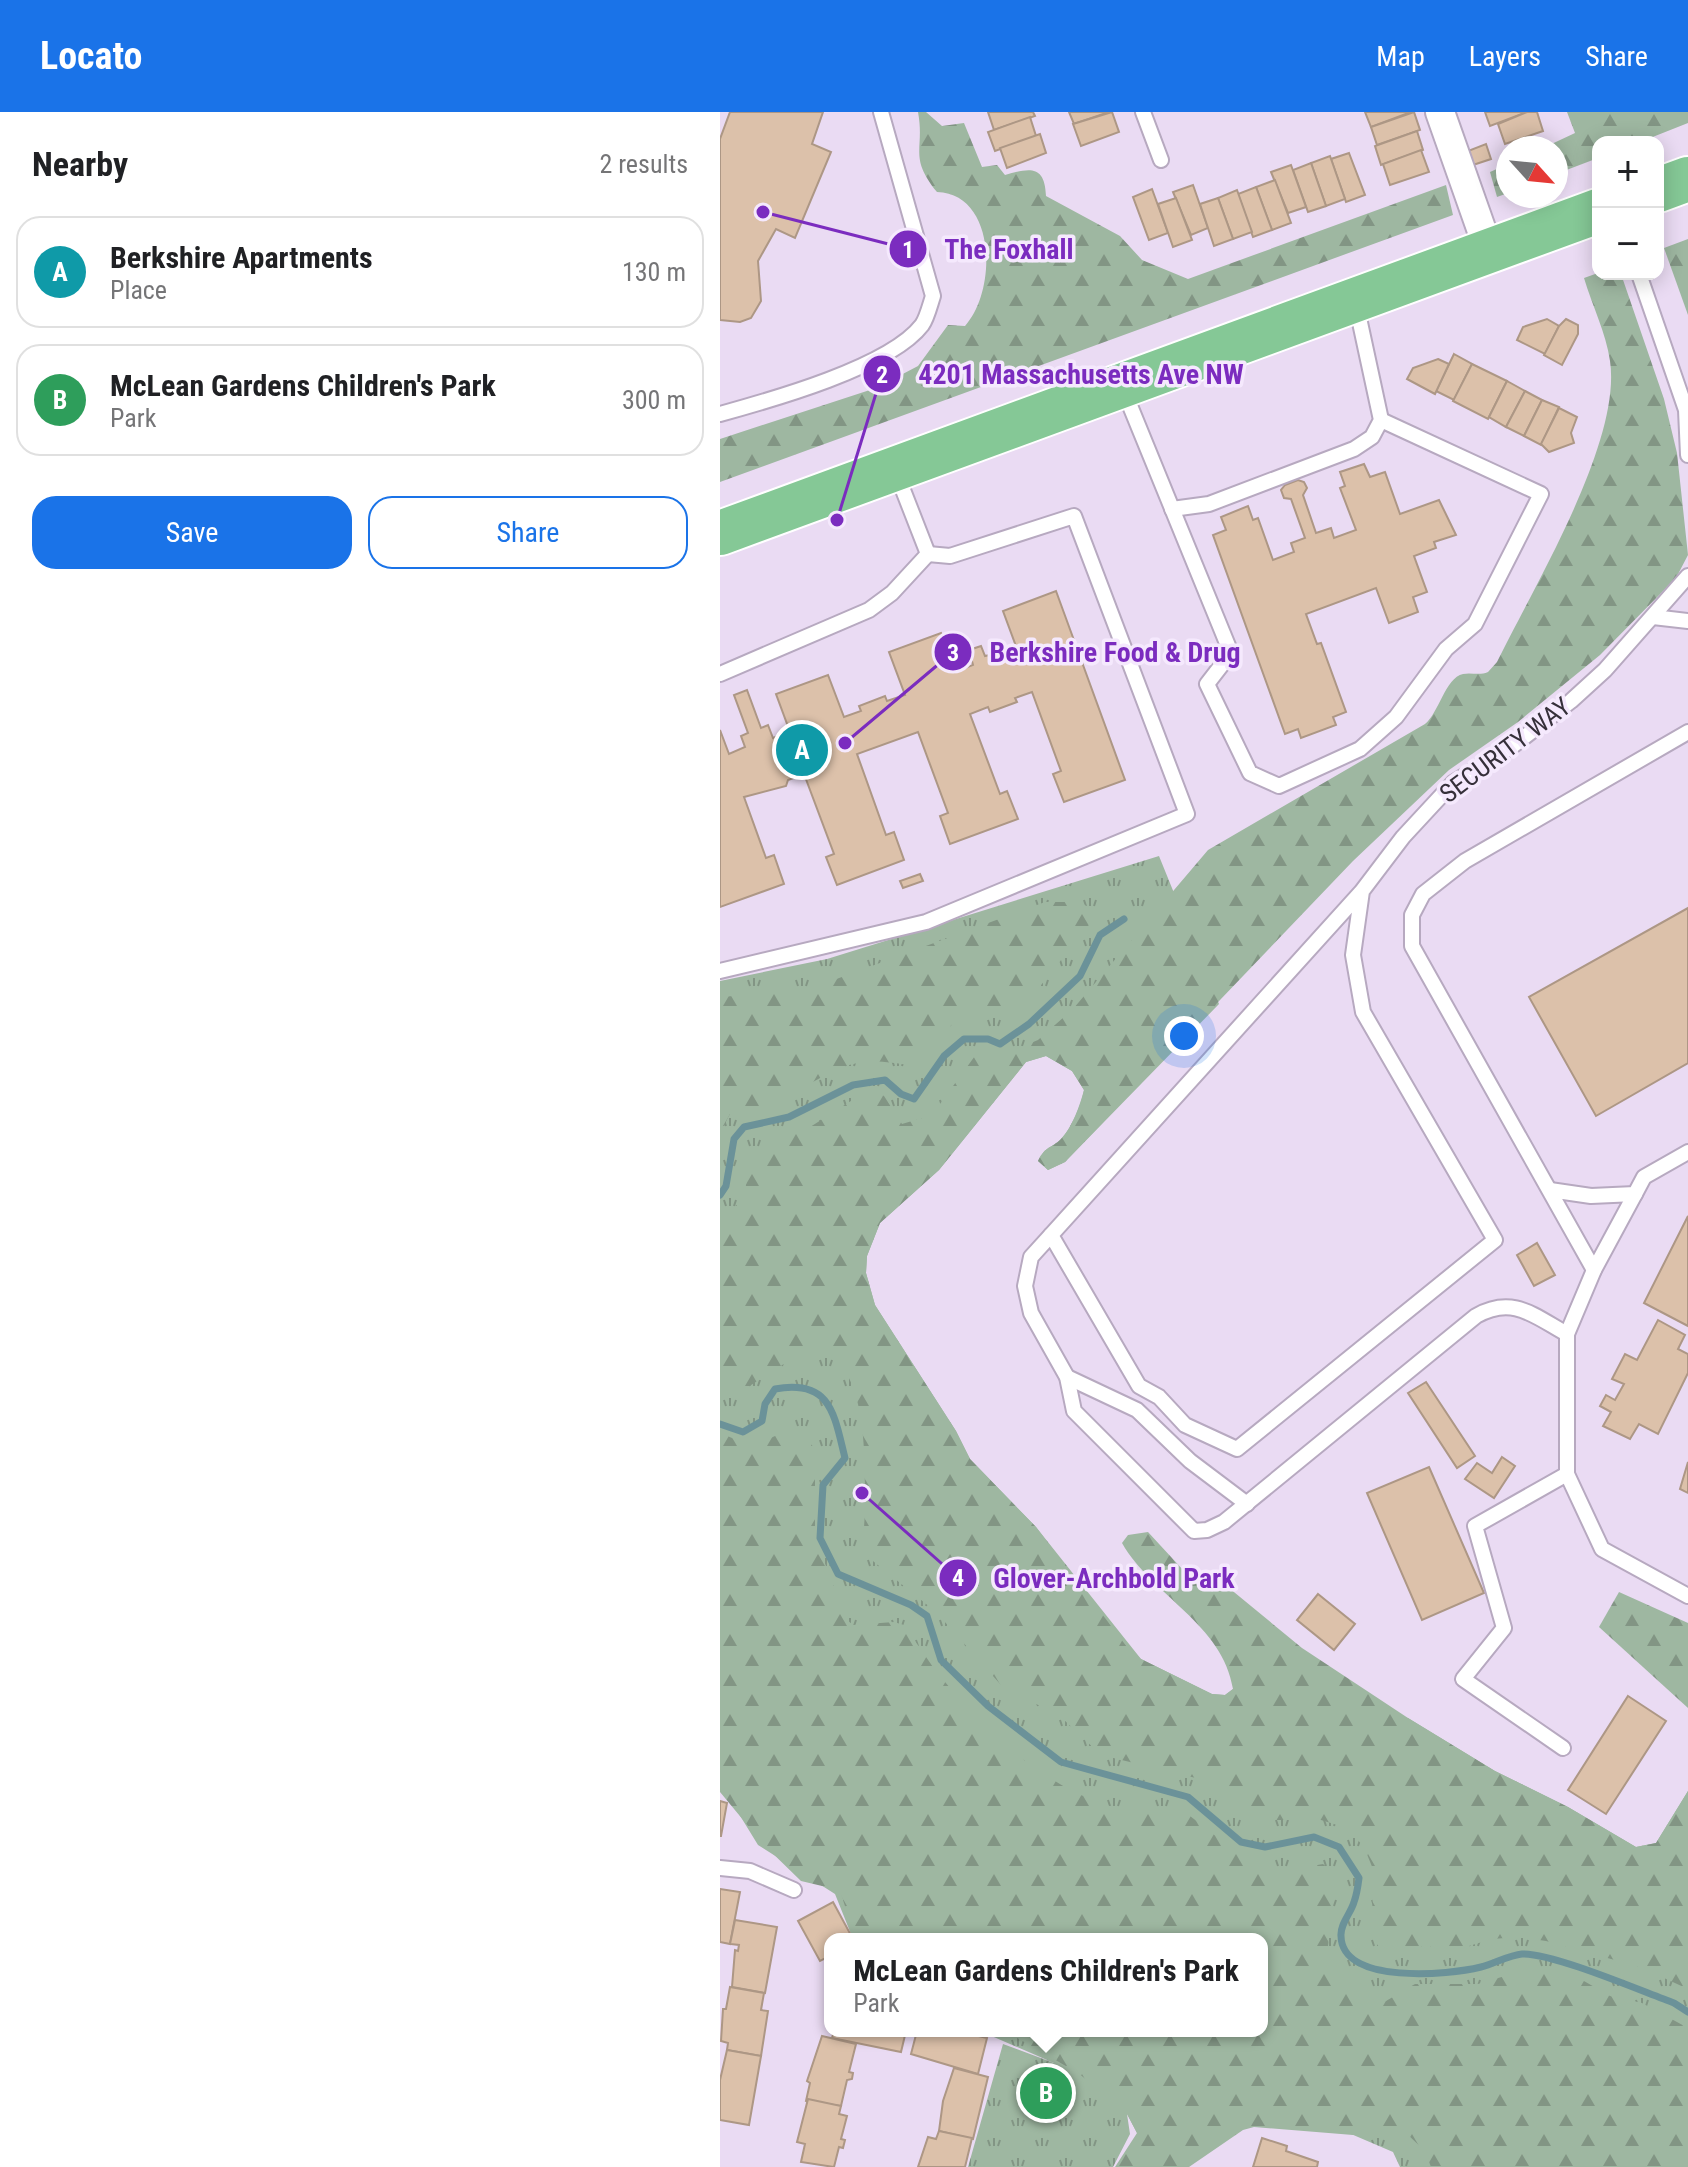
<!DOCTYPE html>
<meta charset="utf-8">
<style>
:root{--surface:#fff;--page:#f2f2f2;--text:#202124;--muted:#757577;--line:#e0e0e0;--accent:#1a73e8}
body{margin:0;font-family:"Roboto Condensed",sans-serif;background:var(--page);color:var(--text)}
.controls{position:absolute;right:24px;top:24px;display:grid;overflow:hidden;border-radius:16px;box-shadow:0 4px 20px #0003}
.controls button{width:72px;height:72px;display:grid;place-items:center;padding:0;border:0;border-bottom:2px solid var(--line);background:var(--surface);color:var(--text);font:40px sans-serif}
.compass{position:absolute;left:776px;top:24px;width:72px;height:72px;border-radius:50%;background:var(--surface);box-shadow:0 4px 20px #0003;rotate:117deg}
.you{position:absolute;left:464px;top:924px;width:28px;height:28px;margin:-20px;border:6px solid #fff;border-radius:50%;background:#1a73e8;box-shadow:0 0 0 12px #1a73e833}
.badge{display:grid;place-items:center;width:52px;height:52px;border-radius:50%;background:var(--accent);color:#fff;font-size:26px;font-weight:700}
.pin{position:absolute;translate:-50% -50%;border:4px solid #fff;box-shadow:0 2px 8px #0006}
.popup{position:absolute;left:104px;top:1821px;width:444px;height:104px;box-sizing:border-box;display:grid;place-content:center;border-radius:16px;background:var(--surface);filter:drop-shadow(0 2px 6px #0005);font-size:26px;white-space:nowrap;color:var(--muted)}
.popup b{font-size:30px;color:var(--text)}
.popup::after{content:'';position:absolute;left:50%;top:100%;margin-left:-16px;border:16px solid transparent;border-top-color:var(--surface)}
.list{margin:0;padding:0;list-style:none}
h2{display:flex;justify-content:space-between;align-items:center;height:104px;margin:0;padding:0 32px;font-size:34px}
h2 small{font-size:26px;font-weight:400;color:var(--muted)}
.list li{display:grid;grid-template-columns:52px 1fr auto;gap:24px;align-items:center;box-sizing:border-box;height:112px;margin:0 16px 16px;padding:0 16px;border:2px solid var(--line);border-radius:24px}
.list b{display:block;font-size:30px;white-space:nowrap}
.list p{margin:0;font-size:26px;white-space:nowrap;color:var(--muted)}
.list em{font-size:26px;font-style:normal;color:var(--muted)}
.actions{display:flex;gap:16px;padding:24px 32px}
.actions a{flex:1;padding:18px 0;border:2px solid var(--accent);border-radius:24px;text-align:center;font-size:28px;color:var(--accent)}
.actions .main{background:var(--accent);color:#fff}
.map{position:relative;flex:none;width:968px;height:2055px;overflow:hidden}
header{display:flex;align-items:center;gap:48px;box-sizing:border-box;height:112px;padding:0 40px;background:var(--accent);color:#fff}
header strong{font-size:38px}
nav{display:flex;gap:44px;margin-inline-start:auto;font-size:28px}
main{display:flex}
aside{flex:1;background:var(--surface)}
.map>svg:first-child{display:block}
.grass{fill:url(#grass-tufts)}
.forest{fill:url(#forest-firs)}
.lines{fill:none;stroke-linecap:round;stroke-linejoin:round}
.stream{stroke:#6b9299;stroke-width:7}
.building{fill:#dcc1aa;stroke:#ad9785;stroke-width:2}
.service-casing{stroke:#b7a9c0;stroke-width:18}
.minor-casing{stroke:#b7a9c0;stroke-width:32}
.primary-casing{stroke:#fff;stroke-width:48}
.service{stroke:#fff;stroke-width:14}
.minor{stroke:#fff;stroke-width:28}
.primary{stroke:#85c896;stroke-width:44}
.labels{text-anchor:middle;stroke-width:7;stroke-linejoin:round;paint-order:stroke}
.street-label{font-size:26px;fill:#36303a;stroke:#f5e9fd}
.leader{fill:none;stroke:#7b2cbf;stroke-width:3}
.callout-dot{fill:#7b2cbf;stroke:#f5e9fd;stroke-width:3}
.mark-label{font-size:24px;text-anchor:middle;font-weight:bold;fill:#fff}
.callout-label{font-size:28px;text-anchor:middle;font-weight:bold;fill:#7b2cbf;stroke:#f5e9fd;stroke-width:7;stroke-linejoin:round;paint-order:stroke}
</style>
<header>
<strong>Locato</strong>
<nav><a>Map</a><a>Layers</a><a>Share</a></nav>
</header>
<main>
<aside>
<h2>Nearby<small>2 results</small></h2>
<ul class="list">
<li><span class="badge" style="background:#0f9aa8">A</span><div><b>Berkshire Apartments</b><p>Place</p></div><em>130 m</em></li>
<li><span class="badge" style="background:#2e9e5b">B</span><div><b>McLean Gardens Children's Park</b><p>Park</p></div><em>300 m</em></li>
</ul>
<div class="actions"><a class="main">Save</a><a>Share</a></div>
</aside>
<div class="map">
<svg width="968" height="2055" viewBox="0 0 968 2055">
<defs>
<pattern id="grass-tufts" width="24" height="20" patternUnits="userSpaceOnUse" patternTransform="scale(2)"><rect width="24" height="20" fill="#9eb7a1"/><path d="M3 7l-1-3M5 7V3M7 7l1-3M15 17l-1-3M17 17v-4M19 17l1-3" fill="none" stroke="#829584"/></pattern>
<pattern id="forest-firs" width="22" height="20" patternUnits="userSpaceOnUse" patternTransform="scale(2)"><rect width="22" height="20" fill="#9eb7a1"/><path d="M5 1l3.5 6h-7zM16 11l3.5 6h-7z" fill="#829584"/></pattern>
</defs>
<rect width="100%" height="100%" fill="#eadbf3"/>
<!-- grass -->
<path class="grass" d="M439 744 499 892 345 1050 328 1058 318 1049C326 1033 331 1037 341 1027 352 1016 360 993 364 978L352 959 326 944 306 950 219 1058 160 1111 147 1144 146 1161 155 1193 236 1319 250 1347 316 1415 421 1547 492 1582 505 1583 513 1577 688 1606 775 1659 848 1695 916 1735 936 1731 968 1679V2055H680L673 2040 582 2001 417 2021 407 2002 410 2022 393 2055H248L283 1932 334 1951 260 1919H542V1827H133L115 1782 38 1733 0 1671V869L107 847Z"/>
<!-- forest -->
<g class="forest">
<path d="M198 0H206L222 14 244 11 262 55 277 53 285 63C309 56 325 52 326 84L400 124 422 148 468 167 726 73 733 103 0 370V327L156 276 198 254 228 213 245 214C277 179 277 82 217 80 188 44 205 38 198 0Z"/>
<polygon points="847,0 968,0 968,11 920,30 878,30 878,46 836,62 836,36 823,36 855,21"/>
<polygon points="788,52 788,81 777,85 770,60"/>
<polygon points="968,127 968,203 944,136"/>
<path d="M878 161 901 162 944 287 957 341 968 443 956 466 880 543 798 610 729 658 633 749 345 1050 328 1058 318 1049C326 1033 331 1037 341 1027 352 1016 361 993 364 978L352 959 326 944 306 950 219 1058 160 1111 147 1144 146 1161 155 1193 236 1319 250 1347 316 1415 407 1535 421 1547 492 1582 505 1583 513 1577C503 1512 432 1484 402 1431L408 1423 428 1420 476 1472 492 1462 582 1536 688 1606 775 1659 848 1695 916 1735 936 1731 968 1679V1877L920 1855 826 1829 798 1825 772 1827 749 1834H697L668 1840 661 1838 652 1825 653 1757 644 1735 627 1716 601 1708H539L505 1680 480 1667 381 1643 342 1606 281 1573 216 1500 148 1445C140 1426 146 1410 145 1390 145 1347 149 1237 87 1237L28 1275 11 1273 0 1260V1107C35 1083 21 1071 35 1038L87 1017 145 980 155 978 164 984 182 1012 212 1003 260 937 284 942 318 928 353 897 488 738 705 612C719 601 725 566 743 562 752 560 759 564 768 560L777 550C814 474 902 330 890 249 886 221 872 193 864 166Z"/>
<path d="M325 790H361L374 800 369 813 302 897C285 902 269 892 253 898 228 908 214 938 193 954 136 943 125 952 75 980 68 984 62 992 55 995 22 1007 14 976 0 1028V885L70 880 111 869Z"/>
<path d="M84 1314 90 1319 95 1353V1425L126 1507 133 1513 174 1510 184 1513 215 1558 251 1601 312 1655 353 1680 405 1700 470 1704 523 1745 548 1757 559 1760 603 1752 611 1759 615 1771 608 1834 619 1869 633 1884 656 1891 666 1889 695 1872H758L795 1861 816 1860 857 1865 890 1884 922 1891 968 1916V2055H711L705 2039 686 2021 675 2018 633 2023 534 2015 523 2018 469 2055H395L417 2021 405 1998 358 1961 285 1919H542V1827H141L119 1778 81 1769 43 1732 0 1680V1320C45 1345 44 1321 84 1314Z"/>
<polygon points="899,1480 968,1511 968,1596 879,1515"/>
</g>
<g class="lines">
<!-- stream -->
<g class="stream">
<polyline points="0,1083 6,1074 14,1027 24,1015 69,1005 133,973 165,968 181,982 194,987 224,944 244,927 268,927 280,932 309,912 360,864 380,823 404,807"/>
<path d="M0 1312 23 1320 42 1309 45 1292 55 1277C111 1267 114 1302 125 1346L103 1373 100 1426 118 1462 191 1493 207 1504 221 1548 268 1594 341 1650 468 1685 521 1730 545 1735 594 1725 619 1735 639 1766C638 1774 637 1782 634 1790 631 1801 620 1812 621 1824 622 1873 729 1863 761 1855 774 1852 789 1843 802 1842 833 1841 921 1879 954 1891L968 1900"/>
</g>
</g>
<!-- building -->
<g class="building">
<polygon points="10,0 103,0 92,32 111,40 75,126 56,117 38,149 41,189 31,206 20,210 0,208 0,27"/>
<polygon points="268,0 313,0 315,4 274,18"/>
<polygon points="349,0 389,0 354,12"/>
<polygon points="392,0 399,20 361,34 353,12"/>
<polygon points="645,0 691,0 651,15"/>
<polygon points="694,0 700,18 657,33 651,15"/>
<polygon points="765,0 807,0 770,14"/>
<polygon points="807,0 817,0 823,19 785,32 778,12"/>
<polygon points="310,5 316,24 275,39 268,20"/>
<polygon points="697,19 703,38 661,53 655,34"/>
<polygon points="320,22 326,41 287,56 280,36"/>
<polygon points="766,32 771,47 753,53 748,39"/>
<polygon points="701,38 709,60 670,73 663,52"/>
<polygon points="629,41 645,83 626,90 611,47"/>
<polygon points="610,44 625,87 606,94 591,51"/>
<polygon points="591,51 606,94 588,100 573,58"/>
<polygon points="571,53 586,95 568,101 551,60"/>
<polygon points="555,68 571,111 552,118 536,75"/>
<polygon points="473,73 488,116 471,123 453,80"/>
<polygon points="536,75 552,118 533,125 518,82"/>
<polygon points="432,77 448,121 429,128 413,85"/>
<polygon points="517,78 532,120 513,127 498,86"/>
<polygon points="456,86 472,128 453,135 438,92"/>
<polygon points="498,86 513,127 494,134 480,92"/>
<polygon points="827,207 839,214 825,242 797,228 803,215"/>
<polygon points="846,207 858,213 858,222 842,253 824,243 839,214"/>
<polygon points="734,242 752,252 734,288 716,279"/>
<polygon points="718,247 729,252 715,282 687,267 693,256"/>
<polygon points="752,252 787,269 768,307 733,289"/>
<polygon points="787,269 805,279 786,315 769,305"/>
<polygon points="805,279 822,288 804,324 786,315"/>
<polygon points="822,288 839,295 821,333 804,324"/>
<polygon points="839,296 857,305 851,321 854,331 829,340 821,332"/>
<polygon points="644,352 650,365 665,360 680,402 719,388 736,423 714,430 716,436 694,444 707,480 693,485 698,500 669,511 656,476 586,502 597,532 601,531 626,600 613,605 616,613 581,626 578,617 565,622 493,423 506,418 501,405 528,394 533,408 538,406 553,448 574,440 571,431 585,426 571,387 564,386 561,378 565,373 578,368 584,370 587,376 583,383 596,421 611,416 614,426 636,418 620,376 625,374 620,360"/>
<polygon points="336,479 405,668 344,690 333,662 341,659 312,580 295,586 297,590 270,600 268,595 250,602 280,682 287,679 298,707 230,732 220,704 228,701 198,620 137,642 166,723 174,720 184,748 117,773 106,745 114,742 84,662 68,668 66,674 24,685 46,746 54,743 64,772 0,795 0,618 9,642 25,635 21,624 28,621 14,583 27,578 41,616 48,613 53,626 70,620 56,582 108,563 124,605 141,599 139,594 165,584 167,589 185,583 169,540 221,521 235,560 253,553 249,538 261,534 265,544 297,537 283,499"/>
<polygon points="200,762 203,769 183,776 180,769"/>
<polygon points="968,796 968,951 876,1004 809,885"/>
<polygon points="968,1104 968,1214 924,1191"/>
<polygon points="817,1131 835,1163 814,1174 797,1143"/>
<polygon points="938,1208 965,1223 958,1237 968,1242 968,1261 938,1322 919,1312 910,1327 883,1314 891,1300 880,1294 886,1283 895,1288 904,1272 892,1267 905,1242 917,1248"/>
<polygon points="706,1270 755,1344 737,1356 688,1281"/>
<polygon points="782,1345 795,1354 774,1386 745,1367 757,1351 772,1361"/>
<polygon points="968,1350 968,1381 960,1377"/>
<polygon points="709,1355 764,1481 702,1508 647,1381"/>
<polygon points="598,1482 635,1512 614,1538 577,1508"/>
<polygon points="908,1584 946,1609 886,1702 848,1678"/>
<polygon points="0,1689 7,1691 1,1724 0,1724"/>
<polygon points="0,1777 20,1780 10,1832 0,1830"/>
<polygon points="113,1790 133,1827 110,1827 110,1844 100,1849 78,1809"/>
<polygon points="15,1808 57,1815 45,1881 12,1875 15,1838 18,1839 19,1833 10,1832"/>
<polygon points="10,1875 44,1881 41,1898 48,1899 41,1944 7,1938 8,1931 1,1929 3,1897 6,1897"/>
<polygon points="114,1919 186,1919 181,1940 112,1926"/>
<polygon points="197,1919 237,1919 267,1926 258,1962 191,1942"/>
<polygon points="102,1924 136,1932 129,1960 133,1961 132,1967 127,1968 121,1994 86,1989 90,1971 87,1969"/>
<polygon points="7,1938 41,1944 29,2013 0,2008 0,1968"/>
<polygon points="234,1956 268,1965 253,2027 219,2019 223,1989"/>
<polygon points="88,1987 121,1994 119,2002 127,2004 121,2027 125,2028 123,2036 119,2035 114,2055 81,2050 85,2032 77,2030"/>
<polygon points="219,2019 252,2026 245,2055 198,2055 208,2025 216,2027"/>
<polygon points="542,2026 567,2034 566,2039 598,2050 597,2055 533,2055"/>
</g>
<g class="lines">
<!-- service casing -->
<g class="service-casing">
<g id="service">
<polyline points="423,0 441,48"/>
<polyline points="919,162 966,298 968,343"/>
<polyline points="404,279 511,541 487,572 530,661 559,674 640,637 676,605 726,537 755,512 821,382 661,308"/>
<path d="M0 302C51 288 170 255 202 213 207 206 210 193 213 184L161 0"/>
<polyline points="452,397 489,392 634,337 652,325 661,308 636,192"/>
<polyline points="933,505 968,509"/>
<polyline points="0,562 149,498 172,481 208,442 176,360"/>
<polyline points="642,779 331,1123 419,1274 439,1285 465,1313 517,1337 775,1128 643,900 633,843 642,779 683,725 733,671 794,633 851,589 885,558 968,464"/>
<polyline points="0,859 206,810 467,702 354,404 230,444 208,442"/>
<polyline points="830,1078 871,1084 915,1082 924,1065 968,1040"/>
<polyline points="915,1082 874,1158 847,1222 847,1362 882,1437 968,1484"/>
<path d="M331 1123 311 1145 305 1174 311 1201 347 1265 354 1299 474 1419 487 1418 504 1410 756 1204C793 1183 814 1204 847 1222"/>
<polyline points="874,1158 692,834 692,803 703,782 745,749 968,620"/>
<polyline points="347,1265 417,1298 470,1349 527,1392"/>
<polyline points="843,1636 743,1567 784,1516 755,1414 847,1362"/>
<polyline points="0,1756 30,1759 74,1778"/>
</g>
</g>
<!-- minor casing -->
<g class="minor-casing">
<polyline id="minor" points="720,0 769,139"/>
</g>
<!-- primary casing -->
<g class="primary-casing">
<g id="primary">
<polyline points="938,78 968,67"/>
<polyline points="0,421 878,99"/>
</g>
</g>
<!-- service -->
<use href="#service" class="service"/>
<!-- minor -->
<use href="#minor" class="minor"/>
<!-- primary -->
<use href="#primary" class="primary"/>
</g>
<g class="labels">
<!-- street labels -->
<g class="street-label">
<text transform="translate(785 638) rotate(-37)" y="9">SECURITY WAY</text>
</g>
</g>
<!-- callouts -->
<path class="leader" d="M43 100L188 137M117 408L162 262M125 631L233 540M142 1381L238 1466"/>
<g class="callout-dot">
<circle cx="43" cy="100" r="8"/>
<circle cx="117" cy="408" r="8"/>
<circle cx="125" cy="631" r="8"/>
<circle cx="142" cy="1381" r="8"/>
<circle cx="188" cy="137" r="20"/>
<circle cx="162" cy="262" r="20"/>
<circle cx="233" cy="540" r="20"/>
<circle cx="238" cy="1466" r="20"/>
</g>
<g class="mark-label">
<text x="188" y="146">1</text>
<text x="162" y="271">2</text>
<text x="233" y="549">3</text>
<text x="238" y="1474">4</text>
</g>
<g class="callout-label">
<text x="289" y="147">The Foxhall</text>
<text x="361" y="272">4201 Massachusetts Ave NW</text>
<text x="395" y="550">Berkshire Food &amp; Drug</text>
<text x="394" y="1476">Glover-Archbold Park</text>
</g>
</svg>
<div class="controls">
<button>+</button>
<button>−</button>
</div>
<svg class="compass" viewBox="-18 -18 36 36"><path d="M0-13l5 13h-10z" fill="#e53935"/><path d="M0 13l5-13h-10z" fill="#757577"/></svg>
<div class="you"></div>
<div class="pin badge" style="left:82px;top:638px;background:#0f9aa8">A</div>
<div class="pin badge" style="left:326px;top:1981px;background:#2e9e5b">B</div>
<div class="popup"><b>McLean Gardens Children's Park</b>Park</div>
</div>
</main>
